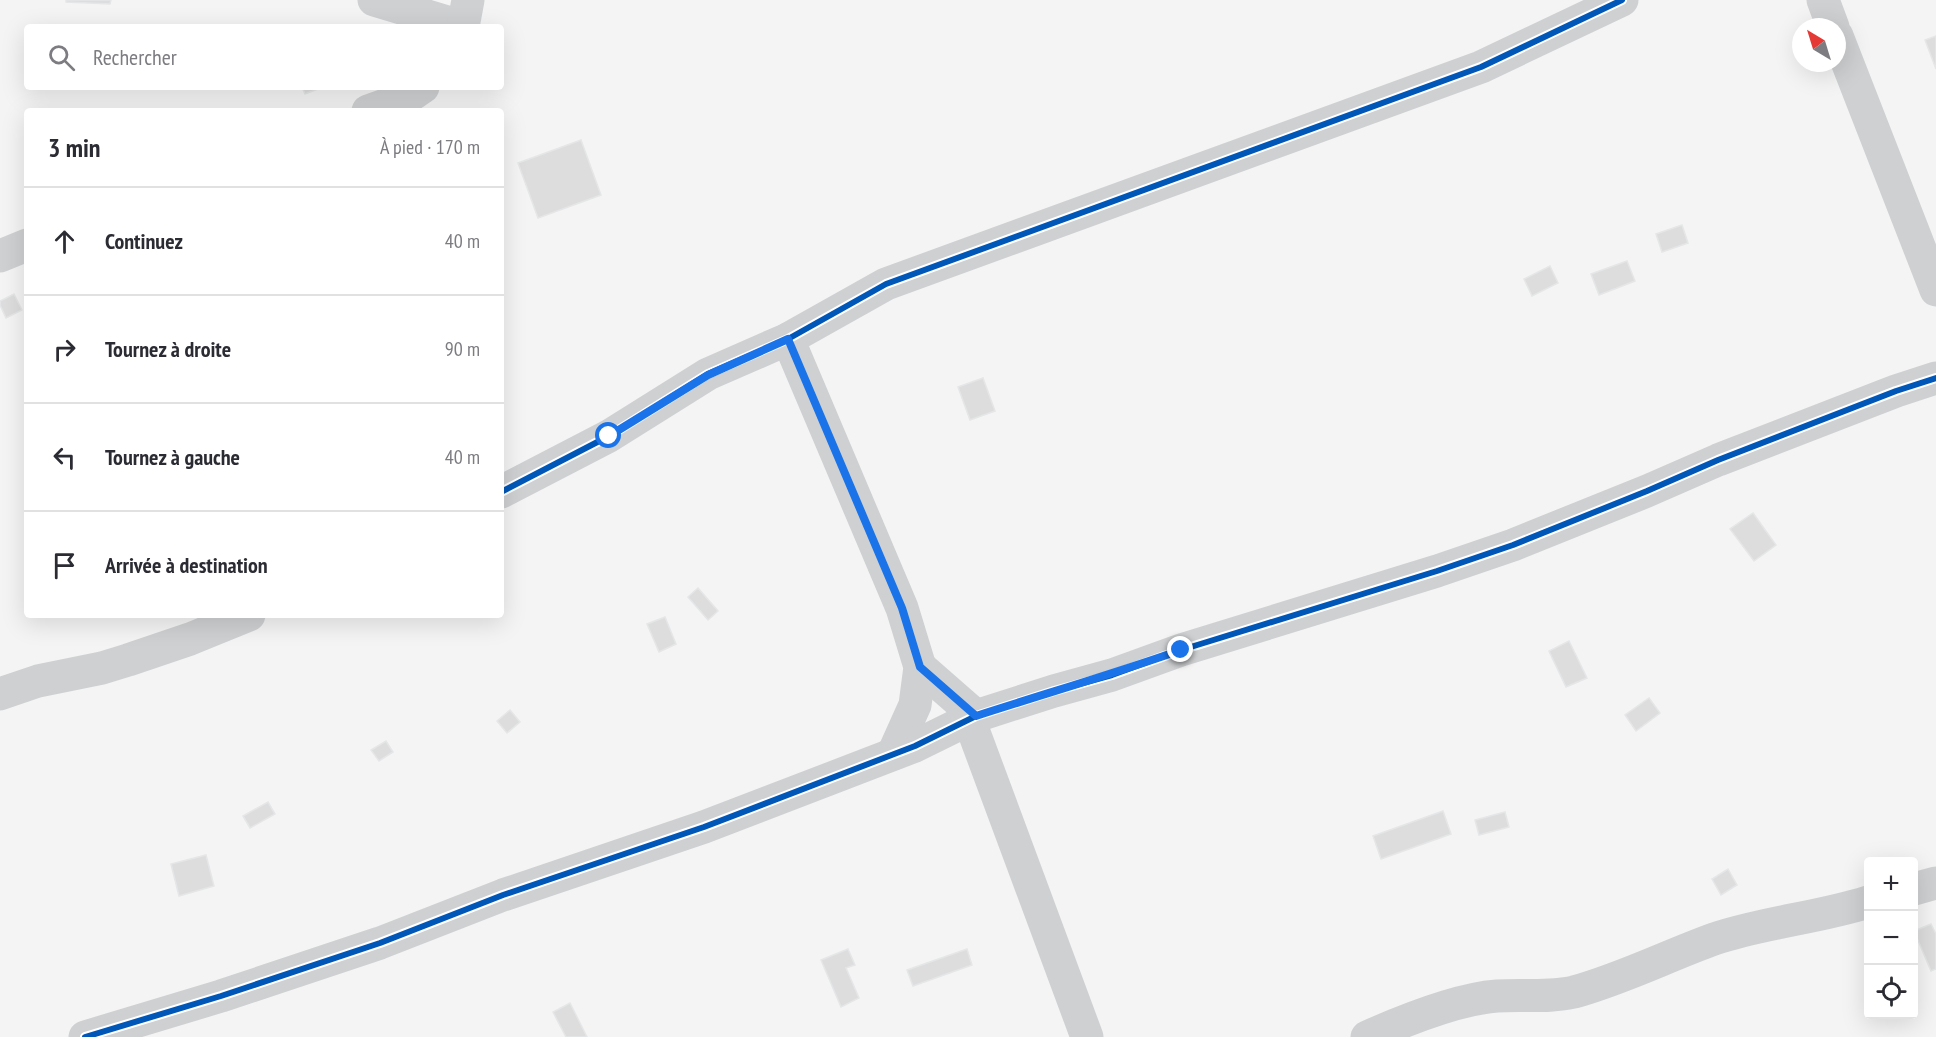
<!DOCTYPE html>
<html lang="fr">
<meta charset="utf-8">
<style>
:root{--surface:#fff;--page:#f2f2f3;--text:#2b2b33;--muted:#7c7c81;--line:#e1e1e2}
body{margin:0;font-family:"PT Sans Narrow",sans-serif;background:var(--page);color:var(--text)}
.controls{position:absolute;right:18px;bottom:18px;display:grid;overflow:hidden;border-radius:6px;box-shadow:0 6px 24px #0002}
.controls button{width:54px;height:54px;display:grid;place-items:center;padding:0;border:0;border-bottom:2px solid var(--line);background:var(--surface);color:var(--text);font:30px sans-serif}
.compass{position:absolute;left:1792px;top:18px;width:54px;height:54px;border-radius:50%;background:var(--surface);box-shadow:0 6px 24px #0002;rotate:322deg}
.stop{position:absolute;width:18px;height:18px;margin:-14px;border:4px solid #1a73e8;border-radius:50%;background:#fff}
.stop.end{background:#1a73e8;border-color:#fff;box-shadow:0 2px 6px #0008}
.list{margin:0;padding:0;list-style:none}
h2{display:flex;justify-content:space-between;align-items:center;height:78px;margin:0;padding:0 24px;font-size:26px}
h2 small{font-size:20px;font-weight:400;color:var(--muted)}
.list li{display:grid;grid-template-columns:39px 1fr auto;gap:18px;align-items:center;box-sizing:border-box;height:108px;padding:0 24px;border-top:2px solid var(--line)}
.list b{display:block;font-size:22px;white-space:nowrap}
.list em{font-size:20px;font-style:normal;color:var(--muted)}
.icon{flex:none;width:33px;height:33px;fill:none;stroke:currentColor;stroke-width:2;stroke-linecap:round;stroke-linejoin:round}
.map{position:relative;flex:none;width:1936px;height:1037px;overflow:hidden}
.search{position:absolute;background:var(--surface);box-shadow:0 6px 24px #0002;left:24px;top:24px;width:480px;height:66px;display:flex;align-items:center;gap:15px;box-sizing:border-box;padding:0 21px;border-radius:6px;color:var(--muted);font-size:22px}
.panel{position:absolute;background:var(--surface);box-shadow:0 6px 24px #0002;left:24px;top:108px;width:480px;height:510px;border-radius:6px}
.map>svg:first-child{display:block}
.building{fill:#ddddde;stroke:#e5e6e7;stroke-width:1.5}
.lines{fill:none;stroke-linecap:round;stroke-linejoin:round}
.street{stroke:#ced0d2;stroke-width:33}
.cycleway-casing{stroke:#fff;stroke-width:10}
.cycleway{stroke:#0057b8;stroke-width:6}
.route{stroke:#1a73e8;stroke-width:8}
</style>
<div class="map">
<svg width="1936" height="1037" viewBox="0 0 1936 1037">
<rect width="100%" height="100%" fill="#f4f4f4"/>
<!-- building -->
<g class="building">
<polygon points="66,0 111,0 110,4 66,2"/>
<polygon points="1936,36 1936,69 1925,40"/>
<polygon points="302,87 323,87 305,94"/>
<polygon points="581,140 601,195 538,218 518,163"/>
<polygon points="1682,225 1688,243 1662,252 1656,234"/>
<polygon points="1627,261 1635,281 1599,295 1591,274"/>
<polygon points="1550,266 1558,283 1532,296 1524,279"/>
<polygon points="14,294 22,310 6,318 0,305 0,301"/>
<polygon points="983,378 995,411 970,420 958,387"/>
<polygon points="1753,513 1776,545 1754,561 1730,529"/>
<polygon points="698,588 718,611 708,620 688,597"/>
<polygon points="665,617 676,644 659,652 647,624"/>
<polygon points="1569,641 1587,678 1566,687 1549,651"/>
<polygon points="1649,698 1660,713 1636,731 1625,715"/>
<polygon points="510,710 520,722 507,733 497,721"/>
<polygon points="386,741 393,752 379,761 371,750"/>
<polygon points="268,802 275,814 250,828 243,816"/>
<polygon points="1443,811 1451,834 1381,859 1373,836"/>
<polygon points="1505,812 1509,827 1479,835 1475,820"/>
<polygon points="206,855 214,886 179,896 171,864"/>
<polygon points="1728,869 1737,885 1721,895 1712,879"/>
<polygon points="1931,924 1936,934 1936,969 1931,971 1914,931"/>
<polygon points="848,949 855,965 846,968 859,998 841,1007 821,960"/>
<polygon points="967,949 972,965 913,986 907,970"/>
<polygon points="570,1003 587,1037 566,1037 553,1012"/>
</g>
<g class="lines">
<!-- street -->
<g class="street">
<polyline points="374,0 464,27"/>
<polyline points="1823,0 1833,27"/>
<polyline points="463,27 468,0"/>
<polyline points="1837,36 1936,290"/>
<polyline points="368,111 410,96 423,87"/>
<polyline points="0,256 27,245"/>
<polyline points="788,339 902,608 920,667 915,705 893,754"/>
<polyline points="501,492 609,436 708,374 788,339 886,284 1481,67 1622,0"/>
<polyline points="920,667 976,716"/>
<polyline points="0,694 38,681 102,668 128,660 190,639 249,615"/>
<polyline points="969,719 1087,1037"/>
<polyline points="1914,889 1936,883"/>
<polyline points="85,1037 221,996 380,943 503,895 704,827 915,746 976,716 1054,691 1112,675 1181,650 1437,571 1513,545 1647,491 1718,460 1896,391 1936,378"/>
<path d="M1367 1037C1403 1021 1458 999 1497 996 1522 994 1549 998 1574 992 1622 979 1667 956 1714 939 1764 922 1818 918 1868 902"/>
</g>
<!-- cycleway casing -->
<g class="cycleway-casing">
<g id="cycleway">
<polyline points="501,492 609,436 708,374 788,339 886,284 1481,67 1622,0"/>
<polyline points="85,1037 221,996 380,943 503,895 704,827 915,746 976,716 1054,691 1112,675 1181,650 1437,571 1513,545 1647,491 1718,460 1896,391 1936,378"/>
</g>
</g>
<!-- cycleway -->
<use href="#cycleway" class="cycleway"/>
</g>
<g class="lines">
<!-- route -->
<path class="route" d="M609 436 708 375 788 339 902 608 920 667 976 716C1044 694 1113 674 1181 650"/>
</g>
</svg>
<div class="controls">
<button>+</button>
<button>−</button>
<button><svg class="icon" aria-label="locate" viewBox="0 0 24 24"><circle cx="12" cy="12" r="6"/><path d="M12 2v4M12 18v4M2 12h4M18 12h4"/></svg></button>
</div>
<svg class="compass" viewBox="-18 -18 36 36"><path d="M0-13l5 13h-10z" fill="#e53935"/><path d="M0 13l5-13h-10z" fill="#7c7c81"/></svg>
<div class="stop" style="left:609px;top:436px"></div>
<div class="stop end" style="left:1181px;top:650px"></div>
<div class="search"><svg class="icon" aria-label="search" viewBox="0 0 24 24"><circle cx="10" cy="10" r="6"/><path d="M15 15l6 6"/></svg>Rechercher</div>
<section class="panel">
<h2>3 min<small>À pied · 170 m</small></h2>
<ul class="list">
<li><svg class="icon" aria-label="ahead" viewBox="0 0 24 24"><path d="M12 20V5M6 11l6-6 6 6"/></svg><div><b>Continuez</b></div><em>40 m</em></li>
<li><svg class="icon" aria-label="right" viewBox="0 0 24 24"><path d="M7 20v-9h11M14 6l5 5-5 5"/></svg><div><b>Tournez à droite</b></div><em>90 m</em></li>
<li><svg class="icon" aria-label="left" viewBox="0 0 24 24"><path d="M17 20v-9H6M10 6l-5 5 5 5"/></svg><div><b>Tournez à gauche</b></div><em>40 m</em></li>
<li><svg class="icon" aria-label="arrive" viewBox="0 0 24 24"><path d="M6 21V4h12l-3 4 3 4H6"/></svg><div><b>Arrivée à destination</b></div></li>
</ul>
</section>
</div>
